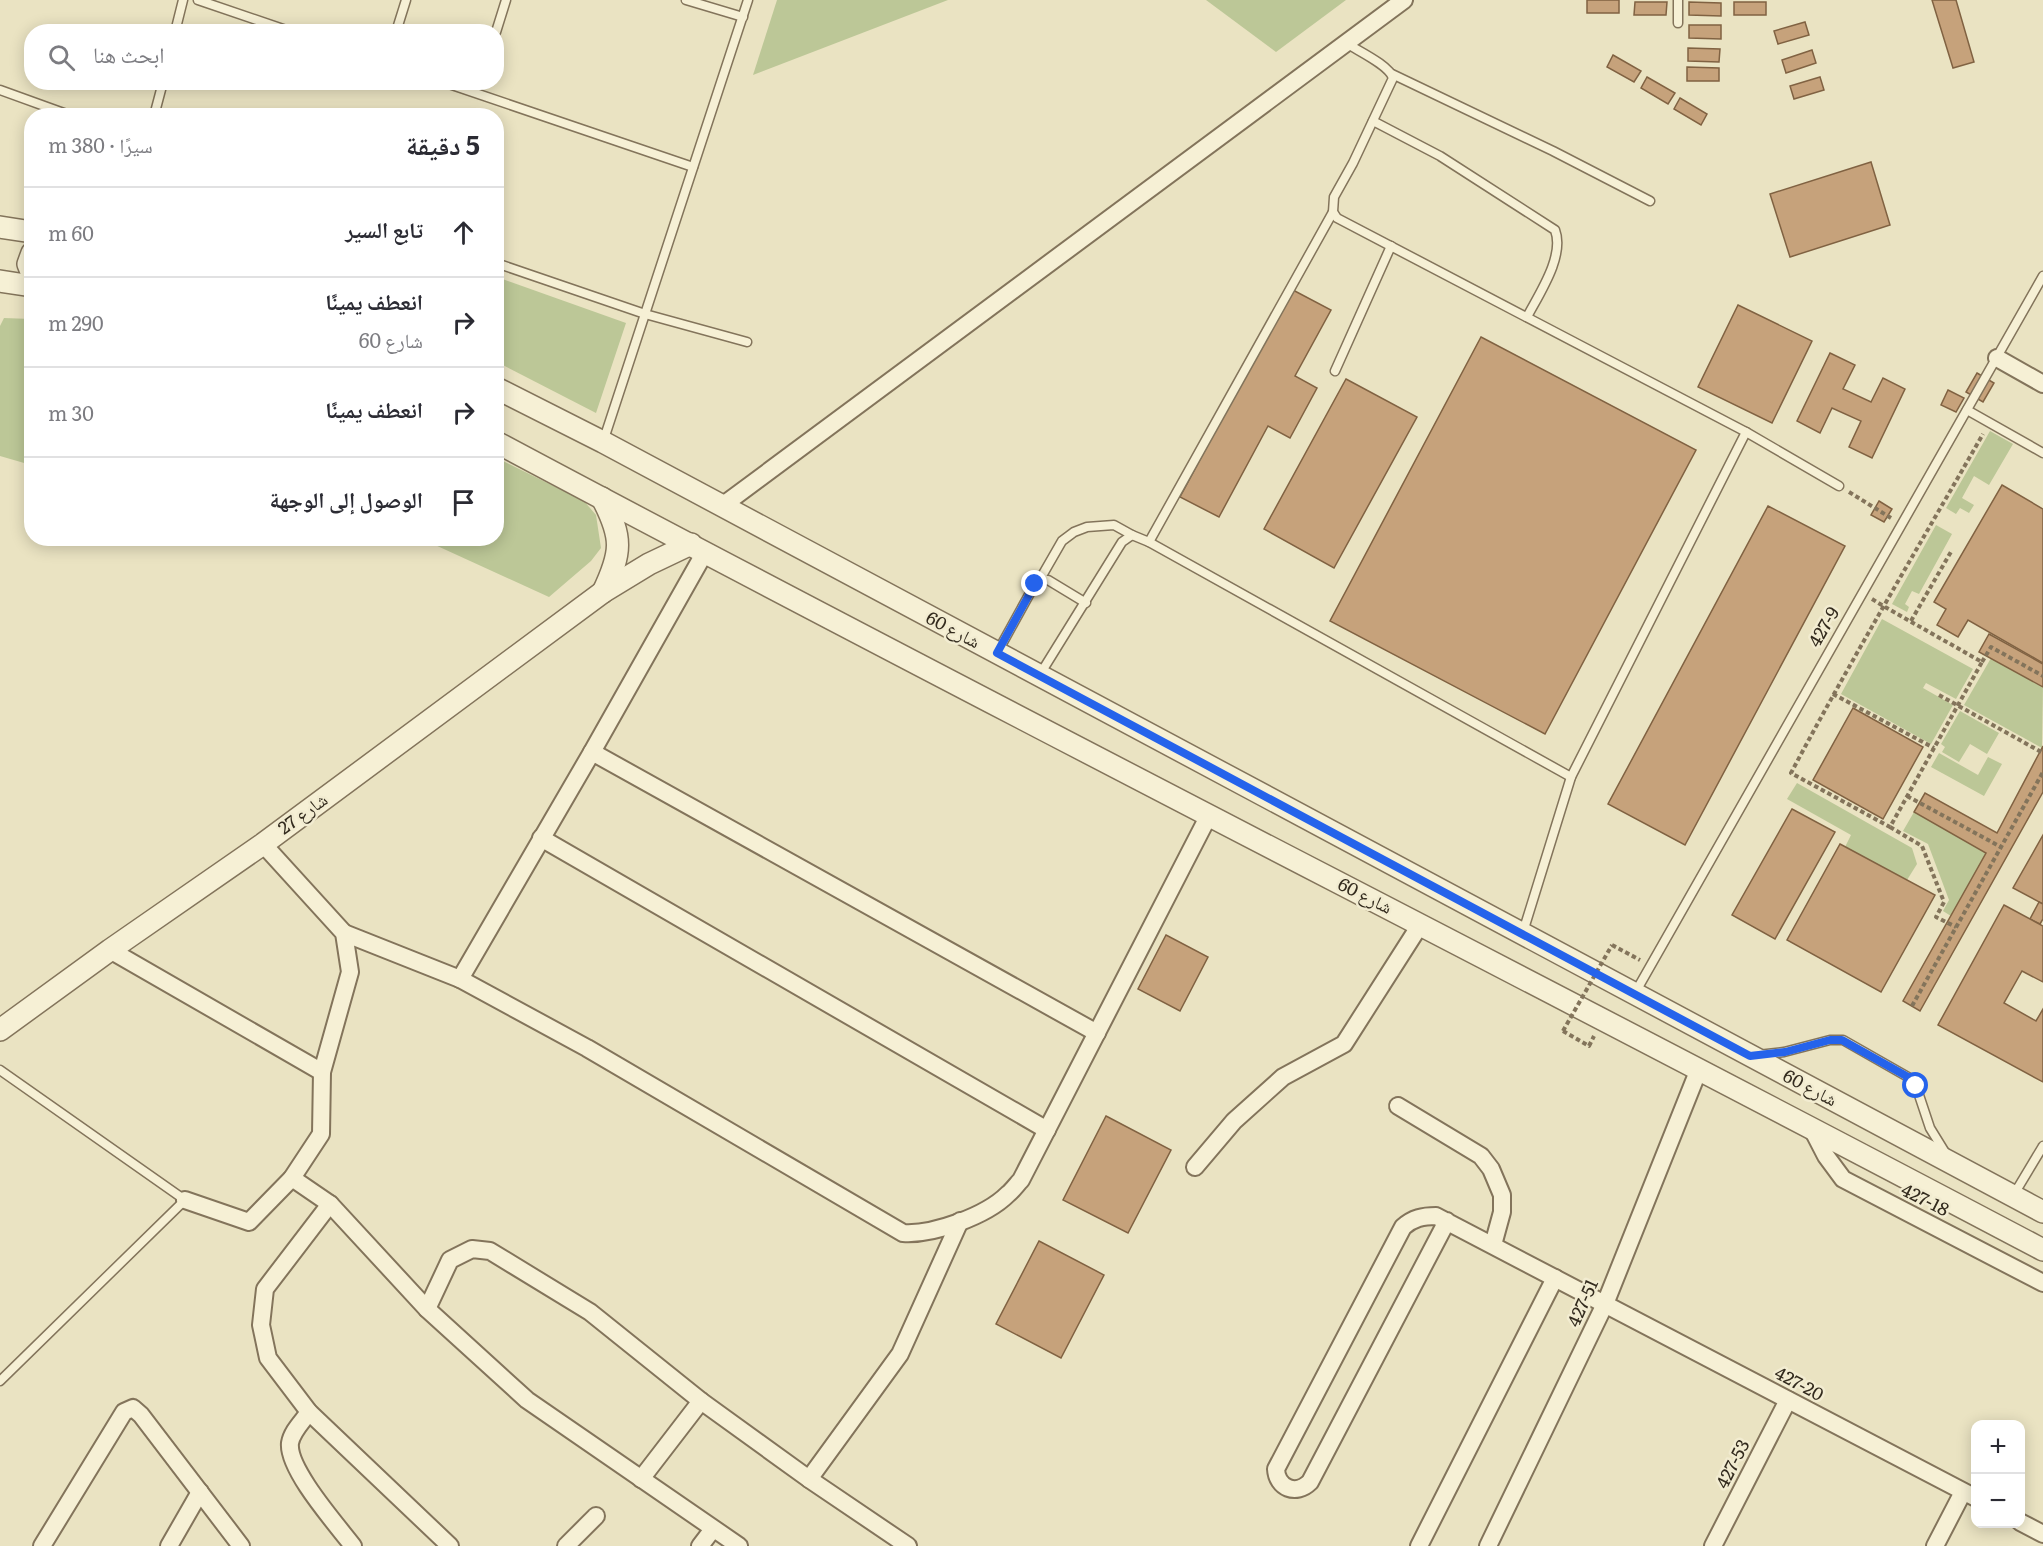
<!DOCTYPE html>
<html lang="ar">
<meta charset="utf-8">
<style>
:root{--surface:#fff;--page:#f7f7f7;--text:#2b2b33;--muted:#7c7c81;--line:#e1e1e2}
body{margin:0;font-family:Literata,"Noto Naskh Arabic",serif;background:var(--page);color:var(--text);direction:rtl}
.controls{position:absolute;right:18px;bottom:18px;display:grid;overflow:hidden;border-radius:12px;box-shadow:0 3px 15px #0003}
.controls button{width:54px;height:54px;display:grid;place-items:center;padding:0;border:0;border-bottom:2px solid var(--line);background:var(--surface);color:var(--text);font:30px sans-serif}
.stop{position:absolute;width:18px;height:18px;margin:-14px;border:4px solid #2563eb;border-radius:50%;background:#fff}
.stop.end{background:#2563eb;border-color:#fff;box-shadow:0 2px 6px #0008}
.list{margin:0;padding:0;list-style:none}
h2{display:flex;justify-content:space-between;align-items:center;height:78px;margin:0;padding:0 24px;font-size:26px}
h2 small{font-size:20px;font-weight:400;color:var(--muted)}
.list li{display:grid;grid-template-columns:39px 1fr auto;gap:18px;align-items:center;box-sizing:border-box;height:90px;padding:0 24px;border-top:2px solid var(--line)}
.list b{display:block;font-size:22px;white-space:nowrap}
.list p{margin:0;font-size:20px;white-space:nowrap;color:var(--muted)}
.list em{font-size:20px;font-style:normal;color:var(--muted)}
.icon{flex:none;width:33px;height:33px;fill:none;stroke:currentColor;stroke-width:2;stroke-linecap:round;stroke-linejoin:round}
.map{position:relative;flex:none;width:2043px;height:1546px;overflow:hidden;direction:ltr}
.search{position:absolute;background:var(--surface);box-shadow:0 3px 15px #0003;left:24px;top:24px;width:480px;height:66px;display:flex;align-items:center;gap:15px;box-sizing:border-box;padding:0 21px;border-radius:24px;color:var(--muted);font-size:22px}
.panel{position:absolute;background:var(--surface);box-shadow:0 3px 15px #0003;left:24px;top:108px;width:480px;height:438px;border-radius:24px;direction:rtl}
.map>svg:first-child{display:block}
.green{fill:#bcc797}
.building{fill:#c6a27b;stroke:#806242;stroke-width:1.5}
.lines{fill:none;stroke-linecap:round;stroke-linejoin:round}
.service-casing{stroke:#83745b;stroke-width:11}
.minor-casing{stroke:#83745b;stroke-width:20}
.tertiary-casing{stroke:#83745b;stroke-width:24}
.path{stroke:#83745b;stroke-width:4;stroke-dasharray:4.5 3;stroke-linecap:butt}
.service{stroke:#f6f0d5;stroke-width:8}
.minor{stroke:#f6f0d5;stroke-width:16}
.tertiary{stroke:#f6f0d5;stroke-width:21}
.path-bridge{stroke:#83745b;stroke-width:4;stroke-dasharray:4.5 3;stroke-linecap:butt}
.route{stroke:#2563eb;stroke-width:8}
.labels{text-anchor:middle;stroke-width:5;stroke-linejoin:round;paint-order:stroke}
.street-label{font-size:18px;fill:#332b1e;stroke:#f2ecd1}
</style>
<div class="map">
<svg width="2043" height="1546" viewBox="0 0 2043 1546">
<rect width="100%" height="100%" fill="#eae3c2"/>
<!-- green -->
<g class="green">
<polygon points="777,0 948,0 753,75"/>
<polygon points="1206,0 1346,0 1276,52"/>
<polygon points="497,277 626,323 596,413 497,362"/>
<polygon points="4,318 31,319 31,465 0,456 0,326"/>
<polygon points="1990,431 2013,444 1989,485 1974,476 1962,498 1974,505 1969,513 1960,508 1956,514 1946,508"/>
<polygon points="497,458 584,501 596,515 601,548 591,561 549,597 422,539 496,538"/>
<polygon points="1936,525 1952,534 1919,594 1912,591 1905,604 1909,607 1907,612 1892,604"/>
<polygon points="1882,619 1973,669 1956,699 1926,683 1923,688 1953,705 1931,744 1841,694"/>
<polygon points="1991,658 2043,687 2042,748 1964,705"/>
<polygon points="1960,711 1999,733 1987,754 1970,744 1959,762 1942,752 1945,747 1941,744"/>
<polygon points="1939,753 1978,775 1988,757 2002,764 1984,796 1931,767"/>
<polygon points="1797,783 1912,848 1917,864 1907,880 1845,847 1851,835 1787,799"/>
<polygon points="1914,812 1986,853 1951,916 1943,911 1949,900 1928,844 1903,831"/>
</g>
<!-- building -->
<g class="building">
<rect x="1587" y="0" width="32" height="13"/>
<polygon points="1932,0 1956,0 1974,62 1953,68"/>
<polygon points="1635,2 1667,2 1666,15 1634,15"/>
<polygon points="1689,2 1721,3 1721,16 1689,15"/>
<rect x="1734" y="2" width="32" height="13"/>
<polygon points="1805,22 1809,35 1778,44 1774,31"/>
<polygon points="1689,25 1721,25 1721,39 1689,38"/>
<polygon points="1688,48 1720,49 1719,62 1688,61"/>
<polygon points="1812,50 1816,63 1786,73 1782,60"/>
<polygon points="1613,55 1641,71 1634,82 1607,67"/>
<polygon points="1687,67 1719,68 1719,81 1687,81"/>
<polygon points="1647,77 1675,93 1668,104 1641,88"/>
<polygon points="1820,77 1824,90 1794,99 1790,86"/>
<polygon points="1680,98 1707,114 1701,125 1674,109"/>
<polygon points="1871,162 1890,225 1790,257 1770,194"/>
<polygon points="1291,289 1331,310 1295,376 1317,388 1290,438 1268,426 1219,517 1180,497"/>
<polygon points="1738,305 1812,341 1772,423 1698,387"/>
<polygon points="1481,337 1696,450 1545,734 1330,621"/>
<polygon points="1830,353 1855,365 1843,389 1871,402 1883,378 1905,389 1872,458 1849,447 1861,421 1832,408 1820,433 1797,421"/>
<polygon points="1977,373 1994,383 1983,402 1966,392"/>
<polygon points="1346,379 1417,417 1334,568 1264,529"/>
<polygon points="1948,390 1964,398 1956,412 1941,405"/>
<polygon points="2002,485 2043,509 2043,663 1968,620 1958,637 1937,625 1946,609 1934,602"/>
<polygon points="1879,501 1892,509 1884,522 1871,515"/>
<polygon points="1768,506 1845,546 1685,845 1608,804"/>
<polygon points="1989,634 2043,664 2043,687 1979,652"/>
<polygon points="1853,708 1923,747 1883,819 1813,780"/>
<polygon points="2043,746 2043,792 1920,1011 1903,1001 1986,853 1914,812 1925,793 1997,833"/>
<polygon points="1792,809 1835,832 1775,939 1732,915"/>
<polygon points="2043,835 2043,904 2013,888"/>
<polygon points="1840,844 1935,895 1881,992 1787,940"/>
<polygon points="2039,902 2043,904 2043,919 2040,924 2030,919"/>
<polygon points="2004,905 2043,926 2043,982 2022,971 2004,1003 2036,1021 2043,1009 2043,1082 1938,1025"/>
<polygon points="1166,935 1208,957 1180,1011 1138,989"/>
<polygon points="1106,1116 1171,1150 1128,1233 1063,1200"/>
<polygon points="1039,1241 1104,1275 1061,1358 996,1324"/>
</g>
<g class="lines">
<!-- service casing -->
<g class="service-casing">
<g id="service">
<polyline points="198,0 292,32"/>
<polyline points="686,0 743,17"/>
<polyline points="1678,0 1678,23"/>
<polyline points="175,32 183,0"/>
<polyline points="396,32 406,0"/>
<polyline points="496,32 506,0"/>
<path d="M1346 43C1358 51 1389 65 1393 78L1353 163 1334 197 1333 212 1337 218 1746 432 1839 486"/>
<polyline points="1392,74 1553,151 1650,201"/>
<polyline points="443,82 693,167"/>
<polyline points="0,90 72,116"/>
<polyline points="154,116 163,82"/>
<path d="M1373 121 1440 156 1555 230C1565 256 1539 294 1527 317"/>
<polyline points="496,263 645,314 747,342"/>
<polyline points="1335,371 1391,246"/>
<polyline points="1967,410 2043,453"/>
<polyline points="603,442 748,0"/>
<polyline points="1149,542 1333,212"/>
<polyline points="1039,581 1062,541 1074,532 1087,527 1114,525 1132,535"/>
<polyline points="997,653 1035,584 1042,580 1048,580 1086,603"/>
<polyline points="1039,676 1122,542 1132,535 1149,542 1571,777"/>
<polyline points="1523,932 1571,777 1746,432"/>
<polyline points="1635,993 2043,276"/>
<polyline points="1758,1055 1784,1052 1830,1040 1843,1040 1908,1077 1916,1086 1930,1128 1946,1154"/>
<polyline points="0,1070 185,1200 0,1381"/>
<polyline points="2013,1196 2043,1146"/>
</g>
</g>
<!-- minor casing -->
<g class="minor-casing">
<g id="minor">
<polyline points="1997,358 2043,384"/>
<polyline points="722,506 1404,0"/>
<polyline points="592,752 1097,1033"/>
<polyline points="541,838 1047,1130"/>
<path d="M344 933 460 979 587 1048 903 1233C933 1235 986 1216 1008 1194 1013 1190 1017 1184 1021 1180L1209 815"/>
<polyline points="110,950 322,1072"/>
<polyline points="460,979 592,752 705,552"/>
<polyline points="1398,1106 1481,1156 1491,1169 1502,1195 1502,1212 1493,1245"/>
<polyline points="1811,1127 1826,1156 1843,1179 2043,1283"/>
<polyline points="1195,1167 1234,1121 1283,1077 1344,1044 1420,925"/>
<polyline points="292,1178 330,1204 427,1309 527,1400 739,1546"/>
<polyline points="185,1200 249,1222 292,1178 321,1134 322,1072 350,972 344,933 263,844"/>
<polyline points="330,1204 265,1289 261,1325 268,1358 309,1412 450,1546"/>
<path d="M1447 1221 1310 1482C1296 1496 1277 1488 1276 1469L1403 1227C1413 1218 1423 1216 1436 1216L1976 1498"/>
<polyline points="427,1309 450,1260 472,1249 490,1251 590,1312 701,1401 809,1479 908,1546"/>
<path d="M309 1412C303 1421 292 1431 290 1443 287 1469 337 1525 353 1546"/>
<polyline points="641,1479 701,1401"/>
<polyline points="809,1479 900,1354 960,1221"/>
<polyline points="2020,1522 2043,1534"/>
<polyline points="42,1546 124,1412 133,1408 141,1415 241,1546"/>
<polyline points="169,1546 200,1492"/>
<polyline points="566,1546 596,1516"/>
<polyline points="700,1546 713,1529"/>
<polyline points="1419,1546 1555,1278"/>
<polyline points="1488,1546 1605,1304 1699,1069"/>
<polyline points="1713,1546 1788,1400"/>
<polyline points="1935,1546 1963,1492"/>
</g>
</g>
<!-- tertiary casing -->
<g class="tertiary-casing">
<g id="tertiary">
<polyline points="0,227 32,232"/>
<polyline points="32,253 28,264 32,274"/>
<polyline points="0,281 32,286"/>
<polyline points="496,388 603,442 2043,1212"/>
<path d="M496 442C1009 716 1529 978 2043 1250"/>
<path d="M602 498C623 538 622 552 603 592"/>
<polyline points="0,1030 110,950 263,844 603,592 649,564 691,544"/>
</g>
</g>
<!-- path -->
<g class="path">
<polyline points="1849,492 1891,518"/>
<path d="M1872 599 1885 607 1982 662 1890 827 1791 773C1852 658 1919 546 1983 434"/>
<polyline points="1911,621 1952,550"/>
<polyline points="1982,662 1991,647 2043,676"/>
<polyline points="1833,694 1934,748"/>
<polyline points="1939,695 2043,753"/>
<polyline points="1907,796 2001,847"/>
<polyline points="1890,827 1922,846 1944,902 1936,917 1956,927"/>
<polyline points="1612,945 1640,960"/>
<polyline points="1912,1006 2043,772"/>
<polyline points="1563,1031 1589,1046 1594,1036"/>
</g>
<!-- service -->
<use href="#service" class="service"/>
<!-- minor -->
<use href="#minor" class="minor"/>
<!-- tertiary -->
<use href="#tertiary" class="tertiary"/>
<!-- path-bridge -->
<polyline class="path-bridge" points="1563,1031 1612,945"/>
</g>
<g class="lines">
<!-- route -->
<polyline class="route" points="1035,584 997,653 1750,1056 1785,1052 1830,1040 1842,1040 1908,1077 1916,1086"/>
</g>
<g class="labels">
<!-- street labels -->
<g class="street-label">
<text transform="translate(1824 627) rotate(-60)" y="6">427-9</text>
<text transform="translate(953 630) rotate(28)" y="6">شارع 60</text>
<text transform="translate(303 814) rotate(-36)" y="6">شارع 27</text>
<text transform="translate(1365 896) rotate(27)" y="6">شارع 60</text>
<text transform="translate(1810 1088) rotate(28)" y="6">شارع 60</text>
<text transform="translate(1925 1200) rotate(27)" y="6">427-18</text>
<text transform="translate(1583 1303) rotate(-66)" y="6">427-51</text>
<text transform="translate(1799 1384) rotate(28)" y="6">427-20</text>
<text transform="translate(1733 1464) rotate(-63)" y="6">427-53</text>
</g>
</g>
</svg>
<div class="controls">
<button>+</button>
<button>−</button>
</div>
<div class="stop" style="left:1916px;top:1086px"></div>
<div class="stop end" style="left:1035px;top:584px"></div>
<div class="search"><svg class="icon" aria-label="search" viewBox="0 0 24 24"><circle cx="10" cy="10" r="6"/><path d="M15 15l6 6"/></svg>ابحث هنا</div>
<section class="panel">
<h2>5 دقيقة<small>سيرًا · 380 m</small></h2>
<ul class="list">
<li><svg class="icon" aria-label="ahead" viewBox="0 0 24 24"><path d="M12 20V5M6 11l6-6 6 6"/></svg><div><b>تابع السير</b></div><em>60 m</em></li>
<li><svg class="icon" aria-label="right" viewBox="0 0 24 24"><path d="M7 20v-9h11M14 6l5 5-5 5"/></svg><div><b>انعطف يمينًا</b><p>شارع 60</p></div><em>290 m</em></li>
<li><svg class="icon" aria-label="right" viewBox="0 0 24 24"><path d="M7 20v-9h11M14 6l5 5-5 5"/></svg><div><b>انعطف يمينًا</b></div><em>30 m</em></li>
<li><svg class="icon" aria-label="arrive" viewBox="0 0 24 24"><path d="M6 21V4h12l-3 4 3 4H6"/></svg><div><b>الوصول إلى الوجهة</b></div></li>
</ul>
</section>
</div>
